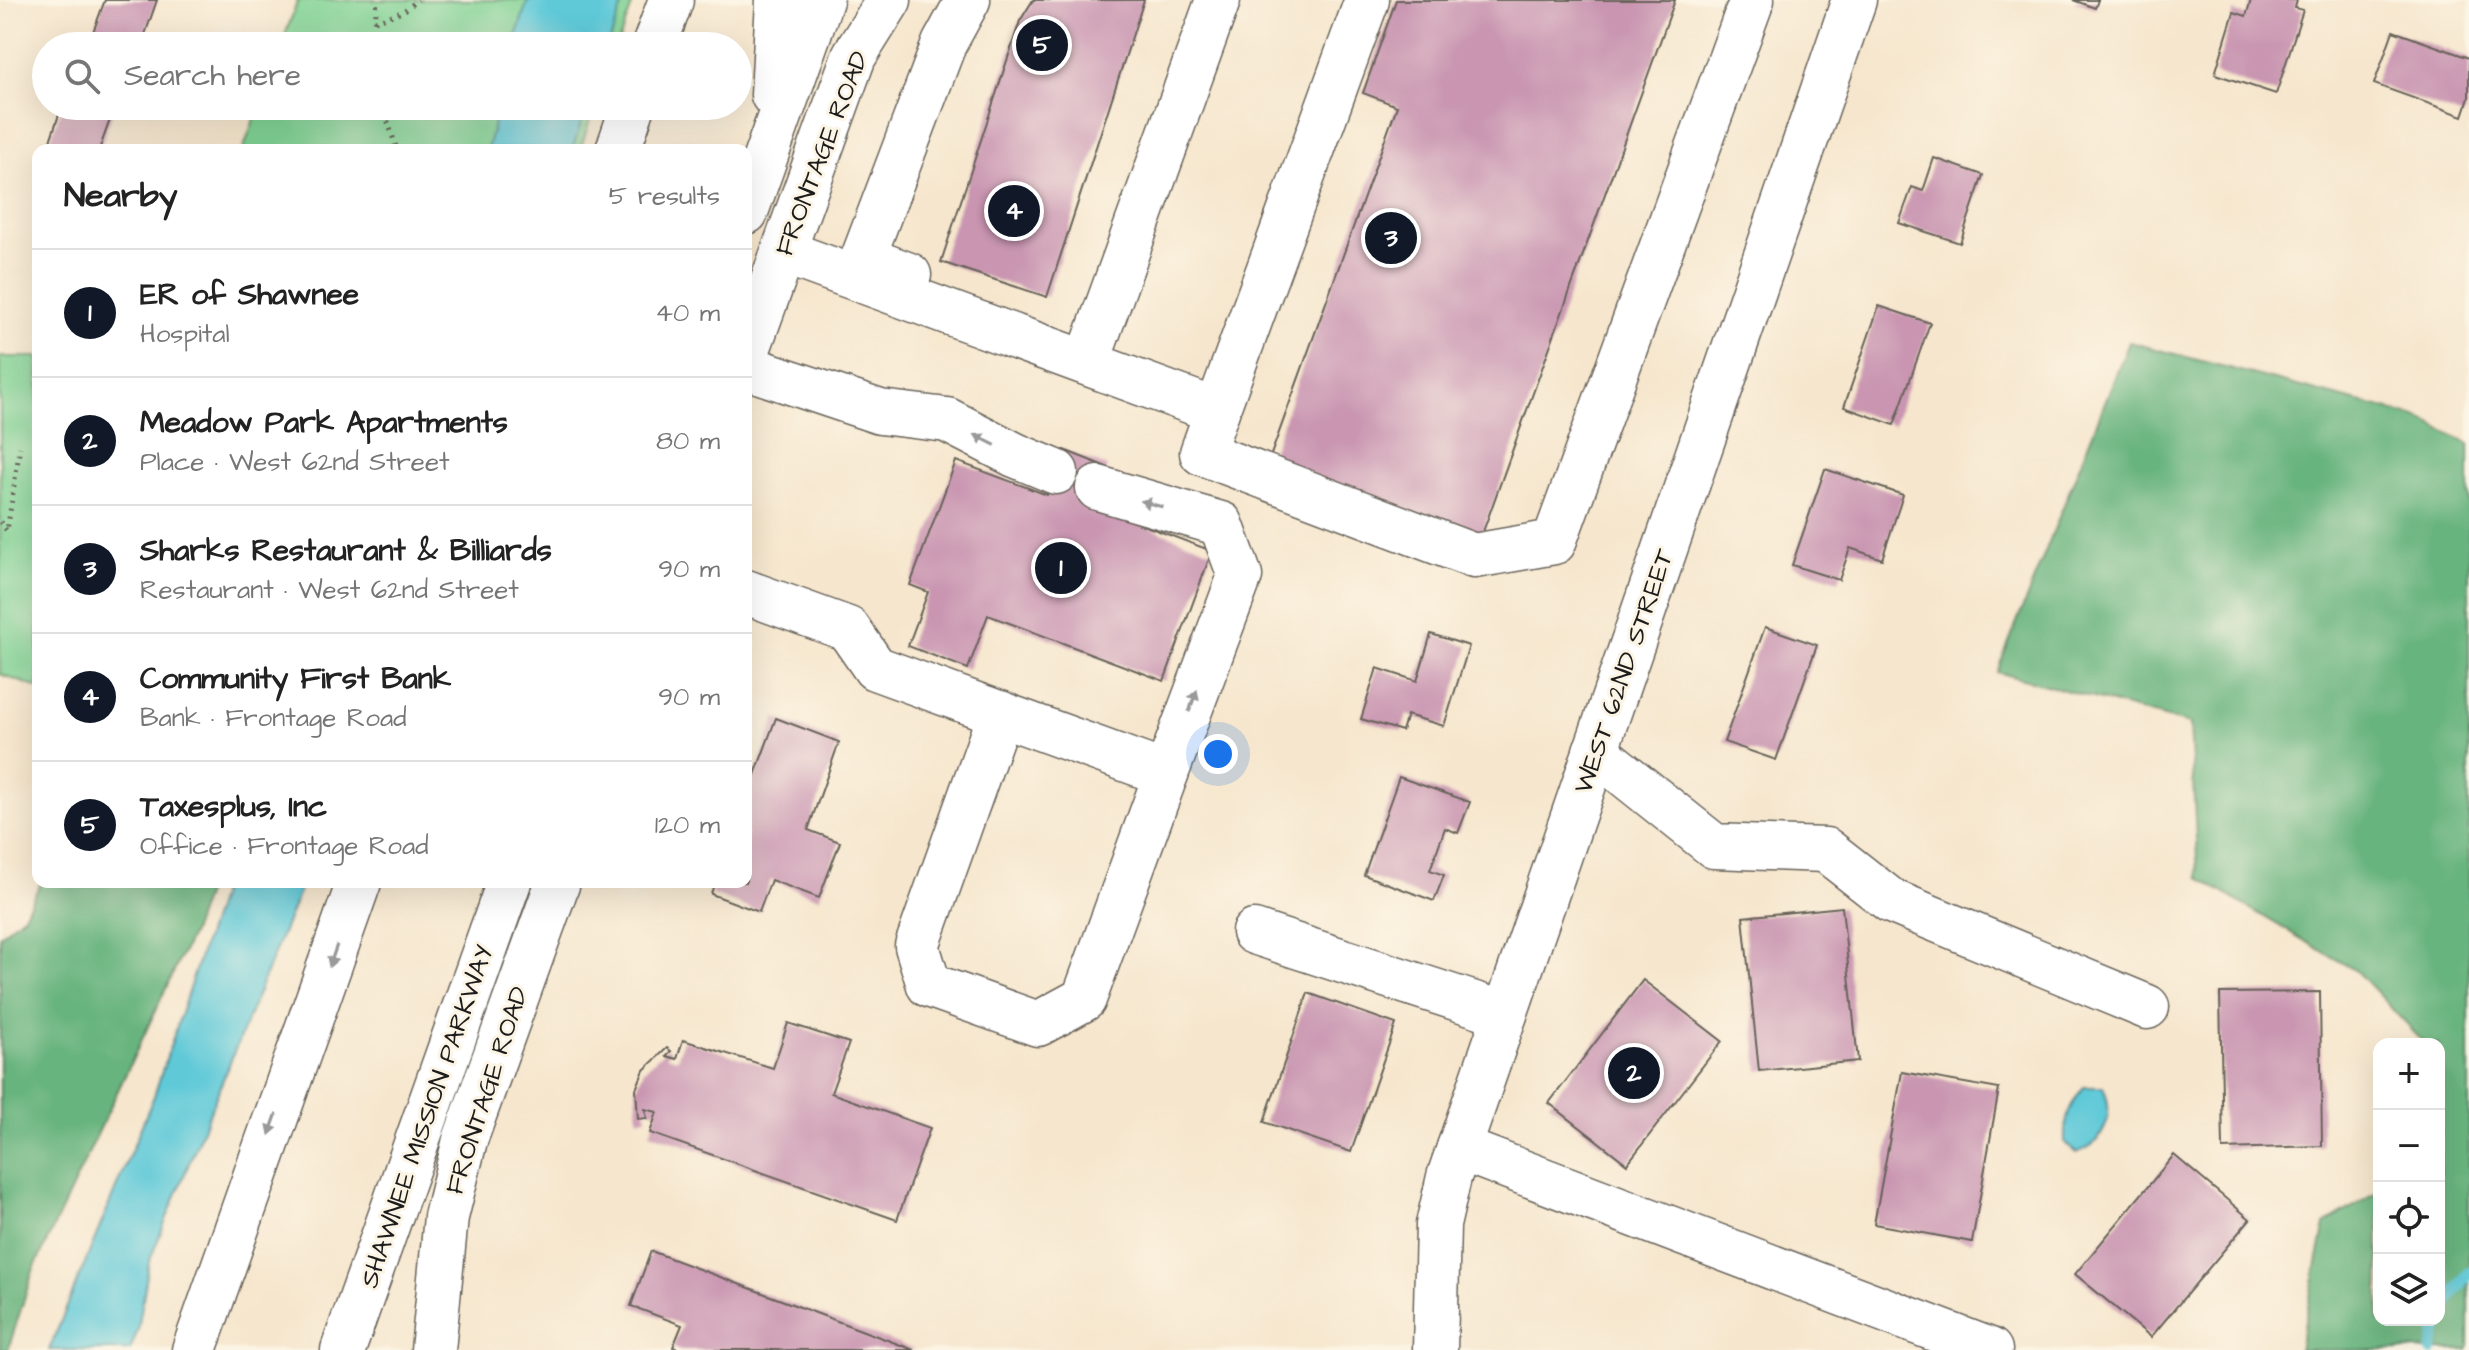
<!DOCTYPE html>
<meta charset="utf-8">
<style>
:root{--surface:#fff;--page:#f6f6f6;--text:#222;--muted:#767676;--line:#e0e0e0;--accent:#111827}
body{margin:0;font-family:"Architects Daughter",sans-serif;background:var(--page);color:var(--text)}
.controls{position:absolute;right:24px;bottom:24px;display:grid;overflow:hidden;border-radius:16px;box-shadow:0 8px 32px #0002}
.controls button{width:72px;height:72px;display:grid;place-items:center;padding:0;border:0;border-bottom:2px solid var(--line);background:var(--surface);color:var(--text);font:40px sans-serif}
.you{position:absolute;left:1218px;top:754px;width:28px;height:28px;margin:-20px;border:6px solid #fff;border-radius:50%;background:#1a73e8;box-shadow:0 0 0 12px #1a73e833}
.badge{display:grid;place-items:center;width:52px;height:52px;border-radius:50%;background:var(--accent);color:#fff;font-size:26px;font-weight:700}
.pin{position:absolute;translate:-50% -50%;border:4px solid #fff;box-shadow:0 2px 8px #0006}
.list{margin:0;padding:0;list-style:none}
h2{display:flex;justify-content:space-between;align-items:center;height:104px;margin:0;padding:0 32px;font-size:34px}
h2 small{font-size:26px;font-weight:400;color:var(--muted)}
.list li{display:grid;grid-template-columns:52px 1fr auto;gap:24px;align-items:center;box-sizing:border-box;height:128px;padding:0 32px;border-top:2px solid var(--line)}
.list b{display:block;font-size:30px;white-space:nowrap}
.list p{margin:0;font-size:26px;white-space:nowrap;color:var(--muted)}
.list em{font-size:26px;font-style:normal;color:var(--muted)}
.icon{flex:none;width:44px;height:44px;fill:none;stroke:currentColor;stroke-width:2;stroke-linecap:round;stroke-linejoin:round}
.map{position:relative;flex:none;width:2469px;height:1350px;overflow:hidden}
.search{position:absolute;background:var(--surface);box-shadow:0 8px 32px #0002;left:32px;top:32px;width:720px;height:88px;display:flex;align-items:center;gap:20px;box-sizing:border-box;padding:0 28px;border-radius:44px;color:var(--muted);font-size:30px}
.panel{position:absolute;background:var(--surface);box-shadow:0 8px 32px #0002;left:32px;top:144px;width:720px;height:744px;border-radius:16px}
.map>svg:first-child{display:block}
.green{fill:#80d294;stroke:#4e7758;stroke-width:2}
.forest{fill:#68b47e;stroke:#42684d;stroke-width:2}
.water{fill:#5ec9d8;stroke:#3d727a;stroke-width:2}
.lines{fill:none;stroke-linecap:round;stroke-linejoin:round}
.stream{stroke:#5ec9d8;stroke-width:12}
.building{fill:#c995b1}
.minor-casing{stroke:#68635a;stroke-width:47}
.highway-casing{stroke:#68635a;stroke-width:47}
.path{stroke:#68635a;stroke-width:5;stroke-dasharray:2 6;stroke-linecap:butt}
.minor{stroke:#fff;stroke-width:44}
.highway{stroke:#fff;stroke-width:44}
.oneway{fill:#999}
.labels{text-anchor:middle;stroke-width:6;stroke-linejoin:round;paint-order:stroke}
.street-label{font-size:26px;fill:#1c1c1c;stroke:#fcf5e5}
</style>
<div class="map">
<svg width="2469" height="1350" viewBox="0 0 2469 1350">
<rect width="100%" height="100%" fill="#fcf5e5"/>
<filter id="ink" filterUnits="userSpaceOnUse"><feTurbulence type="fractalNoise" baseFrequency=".0125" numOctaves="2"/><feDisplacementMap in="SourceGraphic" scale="16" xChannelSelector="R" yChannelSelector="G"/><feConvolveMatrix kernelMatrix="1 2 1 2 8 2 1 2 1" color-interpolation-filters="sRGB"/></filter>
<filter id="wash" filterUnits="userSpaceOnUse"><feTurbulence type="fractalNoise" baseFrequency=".006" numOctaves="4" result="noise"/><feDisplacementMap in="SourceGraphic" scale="32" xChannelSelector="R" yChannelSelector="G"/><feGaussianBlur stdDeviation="1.8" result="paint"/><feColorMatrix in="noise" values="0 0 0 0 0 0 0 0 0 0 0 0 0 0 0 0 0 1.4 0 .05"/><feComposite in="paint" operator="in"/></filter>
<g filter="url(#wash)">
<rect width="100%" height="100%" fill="#f6e6cd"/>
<!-- green -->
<g class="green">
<polygon points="298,0 634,0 617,46 281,46"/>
<polygon points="259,106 595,106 580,150 243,150"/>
<polygon points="0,357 38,357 38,688 0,674"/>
</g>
<!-- forest -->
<g class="forest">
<polygon points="2129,342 2420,418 2469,444 2469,1346 2467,1350 2299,1350 2325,1224 2379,1191 2379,1320 2439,1320 2439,1044 2425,1044 2356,971 2198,878 2190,724 1997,672"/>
<polygon points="41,882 210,882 192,933 33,1271 8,1350 0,1350 0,935 24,915"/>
</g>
<!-- water -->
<g class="water">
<polygon points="528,0 624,0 608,46 513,46"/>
<polygon points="498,106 587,106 572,150 487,150"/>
<polygon points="224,882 303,882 149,1262 138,1330 130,1350 49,1350 154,1096"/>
<path d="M2084 1087H2103C2115 1114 2106 1143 2076 1153L2065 1142C2064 1119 2070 1104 2084 1087Z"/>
</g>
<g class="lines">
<!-- stream -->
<g class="stream">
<polyline points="2439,1318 2440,1312 2469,1273"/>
<polyline points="2432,1350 2439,1320"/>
</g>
</g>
<g id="blocks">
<!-- building -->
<g class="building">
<polygon points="105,0 157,0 141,46 122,46 92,35"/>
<polygon points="1033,0 1144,0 1047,297 941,262 1020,21"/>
<polygon points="1396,0 1675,0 1480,540 1268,463 1397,106 1363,93"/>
<polygon points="2073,0 2098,0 2095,8"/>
<polygon points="2251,0 2297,0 2295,8 2303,10 2276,94 2215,74 2234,12 2246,16"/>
<polygon points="2393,31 2469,58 2469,98 2463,116 2374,84"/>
<polygon points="62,106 115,106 99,150 75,150 50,141"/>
<polygon points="1934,158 1983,175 1960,243 1899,223 1912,187 1923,191"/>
<polygon points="1879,306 1930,323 1894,425 1844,407"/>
<polygon points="1064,450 1107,467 1092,506 1212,551 1164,681 988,615 968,669 908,646 928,592 910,585 956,461 1047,495"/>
<polygon points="1825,469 1903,495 1882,559 1850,548 1839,580 1792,565"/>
<polygon points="1765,627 1817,645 1776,760 1724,742"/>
<polygon points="1431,634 1469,646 1444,726 1407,715 1402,731 1361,719 1377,668 1417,681"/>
<polygon points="776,718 839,742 808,830 840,842 819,898 771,880 759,912 711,894 715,882 746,882 746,799"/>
<polygon points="1399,777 1470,802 1458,833 1445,828 1430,870 1444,875 1434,901 1364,875"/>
<polygon points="1842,907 1858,1061 1759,1071 1743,917"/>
<polygon points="1643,980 1722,1041 1627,1164 1549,1103"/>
<polygon points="2320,992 2322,1146 2223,1149 2220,993"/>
<polygon points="1308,993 1396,1024 1351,1152 1264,1122"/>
<polygon points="788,1023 849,1043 831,1093 930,1128 897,1220 650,1133 657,1112 645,1109 647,1118 638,1119 636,1089 644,1070 667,1048 671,1051 666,1056 677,1059 683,1040 773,1068"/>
<polygon points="1902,1072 1999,1089 1972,1242 1874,1224"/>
<polygon points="2174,1155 2250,1219 2151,1337 2075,1274"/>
<polygon points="651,1251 914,1350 680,1350 673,1347 682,1325 631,1306"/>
</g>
</g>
</g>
<g filter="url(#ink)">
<use href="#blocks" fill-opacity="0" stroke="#68635a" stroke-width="2"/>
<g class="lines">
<!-- minor casing -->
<g class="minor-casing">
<g id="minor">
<polyline points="784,252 1217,411 1367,0"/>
<polyline points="909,275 863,258 944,44 968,0"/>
<polyline points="746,355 854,56 889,0"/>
<polyline points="1087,363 1218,0"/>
<polyline points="746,367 880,412 947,420 1015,455 1056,472"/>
<polyline points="1217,411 1202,453 1474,556 1554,542 1752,0"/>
<polyline points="1098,488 1221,524 1240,576 1166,774"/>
<polyline points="746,592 848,629 875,668 1166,774 1084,999 1038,1024 929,985 917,946 1000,713"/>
<polyline points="1595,751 1714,846 1826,850 1891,901 2147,1007"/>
<polyline points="1254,932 1505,1014"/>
<polyline points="1459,1148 1990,1350"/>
<polyline points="433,1350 446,1217 465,1140 558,882"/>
<polyline points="1435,1350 1438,1225 1449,1177 1854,0"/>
</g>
</g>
<!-- highway casing -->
<g class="highway-casing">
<g id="highway">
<polyline points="654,46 671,0"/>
<polyline points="773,95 778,0"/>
<polyline points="618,150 633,106"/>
<polyline points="746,212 821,0"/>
<polyline points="194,1350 359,882"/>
<polyline points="343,1350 509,882"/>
</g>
</g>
<!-- path -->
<g class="path">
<polyline points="375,21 402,12 418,0"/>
<polyline points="373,46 377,0"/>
<polyline points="383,106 397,150"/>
<polyline points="0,522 7,531 20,447"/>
</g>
<!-- minor -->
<use href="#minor" class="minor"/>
<!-- highway -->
<use href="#highway" class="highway"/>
</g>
<!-- one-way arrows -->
<defs><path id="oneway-solid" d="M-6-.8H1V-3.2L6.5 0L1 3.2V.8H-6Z" transform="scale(2)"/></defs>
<g class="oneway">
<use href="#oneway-solid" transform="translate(985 440) rotate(-153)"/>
<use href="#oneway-solid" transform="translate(1152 504) rotate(-164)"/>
<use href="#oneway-solid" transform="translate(1193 701) rotate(-70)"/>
<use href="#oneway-solid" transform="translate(333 956) rotate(109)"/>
<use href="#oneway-solid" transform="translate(273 1124) rotate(109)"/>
</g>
</g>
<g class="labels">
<!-- street labels -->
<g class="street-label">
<text transform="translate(821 153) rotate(-69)" y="9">FRONTAGE ROAD</text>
<text transform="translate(1623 671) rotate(-71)" y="9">WEST 62ND STREET</text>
<text transform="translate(486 1090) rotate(-72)" y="9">FRONTAGE ROAD</text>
<text transform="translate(426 1116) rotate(-71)" y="9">SHAWNEE MISSION PARKWAY</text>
</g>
</g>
</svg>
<div class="controls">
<button>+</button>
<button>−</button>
<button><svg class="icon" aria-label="locate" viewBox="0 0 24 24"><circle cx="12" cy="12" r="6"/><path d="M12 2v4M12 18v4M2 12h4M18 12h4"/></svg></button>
<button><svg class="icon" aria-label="layers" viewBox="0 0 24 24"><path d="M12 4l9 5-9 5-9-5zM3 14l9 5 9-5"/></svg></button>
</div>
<div class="you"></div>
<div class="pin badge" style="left:1061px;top:568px">1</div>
<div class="pin badge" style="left:1634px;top:1073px">2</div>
<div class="pin badge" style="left:1391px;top:238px">3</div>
<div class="pin badge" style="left:1014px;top:211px">4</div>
<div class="pin badge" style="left:1042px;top:45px">5</div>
<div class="search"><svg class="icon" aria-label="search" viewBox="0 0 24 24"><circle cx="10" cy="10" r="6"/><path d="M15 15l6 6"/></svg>Search here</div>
<section class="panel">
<h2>Nearby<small>5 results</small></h2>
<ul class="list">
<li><span class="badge">1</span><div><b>ER of Shawnee</b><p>Hospital</p></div><em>40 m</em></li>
<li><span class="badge">2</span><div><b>Meadow Park Apartments</b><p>Place · West 62nd Street</p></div><em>80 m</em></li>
<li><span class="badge">3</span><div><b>Sharks Restaurant &amp; Billiards</b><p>Restaurant · West 62nd Street</p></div><em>90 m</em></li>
<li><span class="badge">4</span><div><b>Community First Bank</b><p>Bank · Frontage Road</p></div><em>90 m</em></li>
<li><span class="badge">5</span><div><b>Taxesplus, Inc</b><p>Office · Frontage Road</p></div><em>120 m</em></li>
</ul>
</section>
</div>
